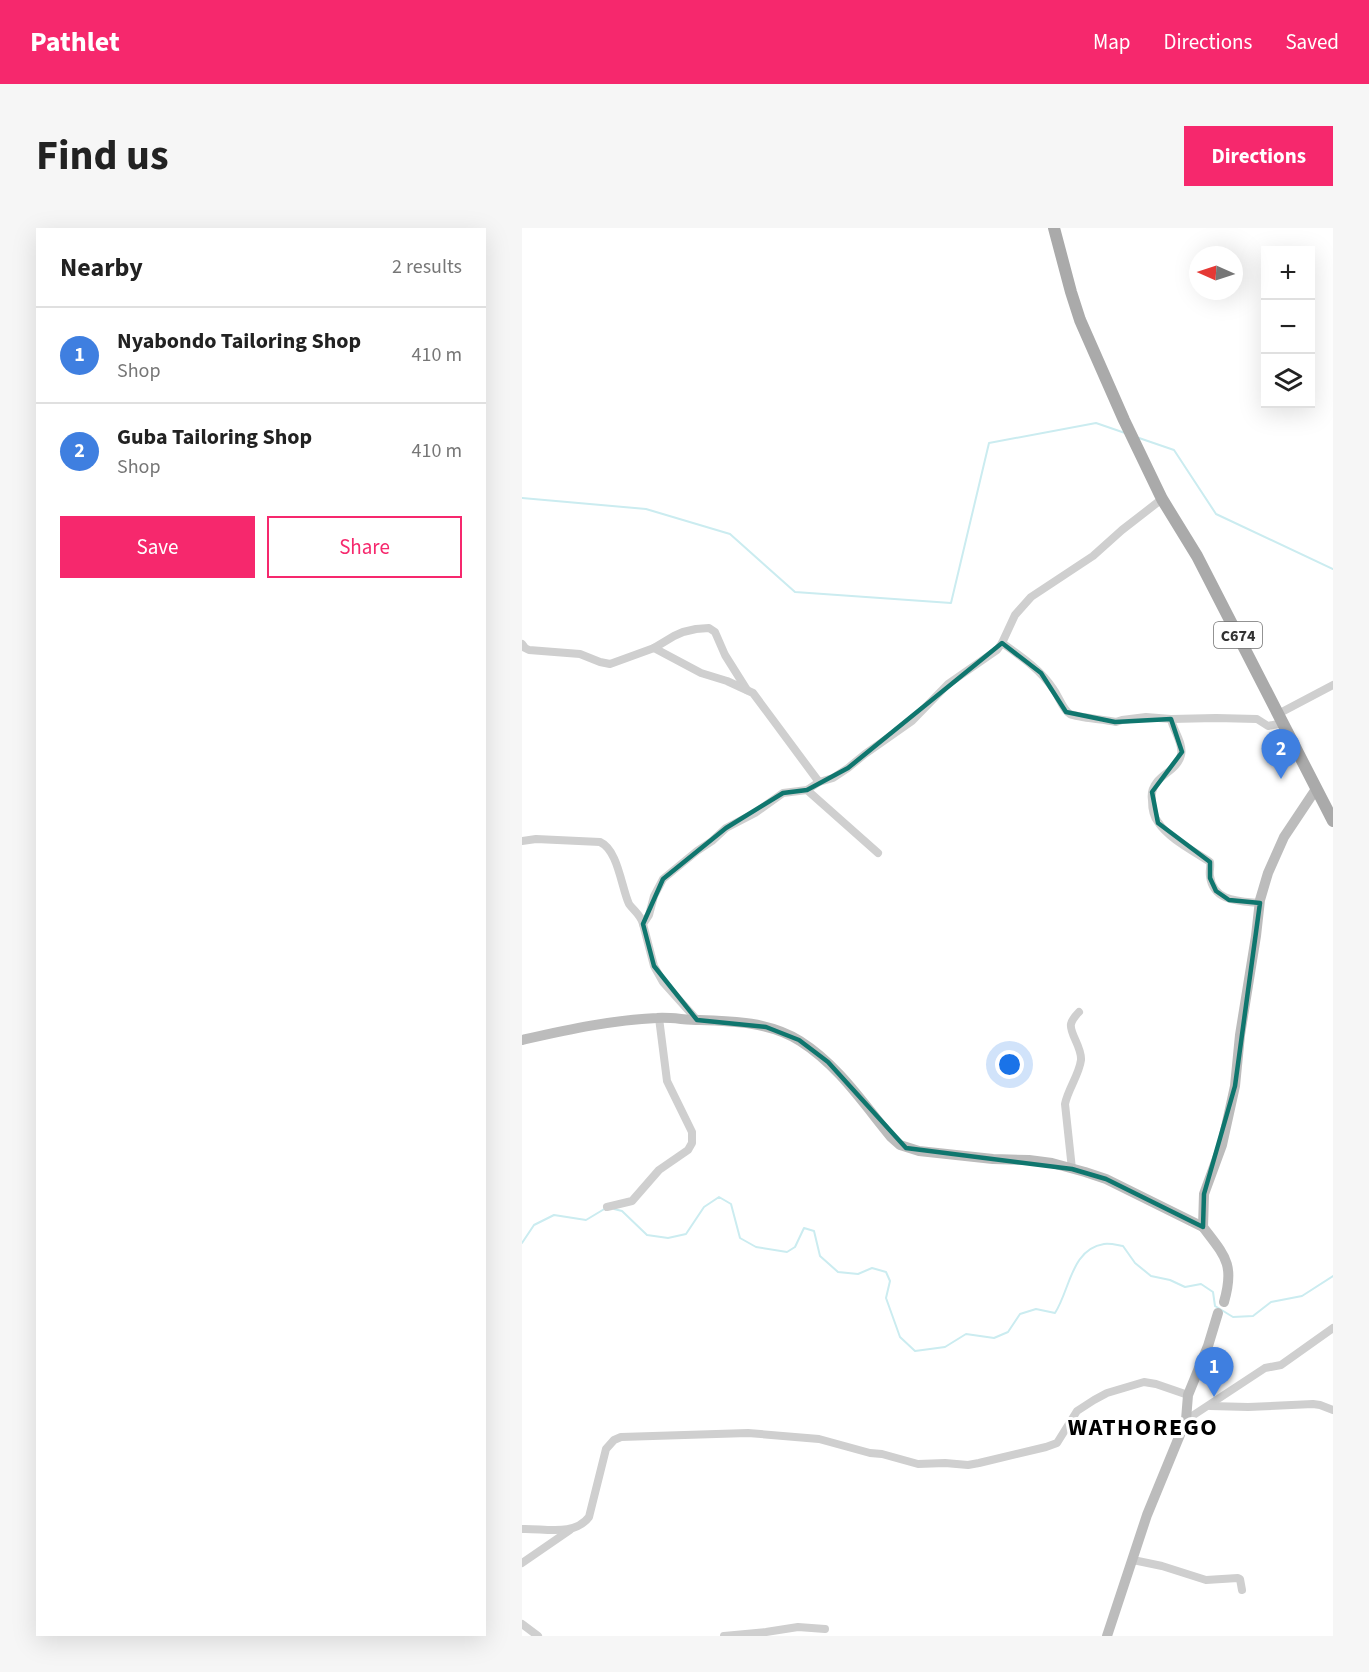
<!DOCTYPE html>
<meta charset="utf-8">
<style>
:root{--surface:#fff;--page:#f6f6f6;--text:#222;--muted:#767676;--line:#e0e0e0;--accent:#f6286d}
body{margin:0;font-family:"Source Sans 3",sans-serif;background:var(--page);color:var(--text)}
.controls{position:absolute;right:18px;top:18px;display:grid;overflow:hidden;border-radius:0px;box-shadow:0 6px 24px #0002}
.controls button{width:54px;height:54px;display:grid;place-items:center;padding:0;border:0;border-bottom:2px solid var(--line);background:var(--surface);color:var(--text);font:30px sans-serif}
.compass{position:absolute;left:667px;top:18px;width:54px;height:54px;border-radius:50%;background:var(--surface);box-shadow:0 6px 24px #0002;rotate:273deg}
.you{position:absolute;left:488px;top:837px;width:21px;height:21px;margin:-15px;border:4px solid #fff;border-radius:50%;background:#1a73e8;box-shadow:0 0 0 9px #1a73e833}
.badge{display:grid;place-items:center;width:39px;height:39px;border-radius:50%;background:var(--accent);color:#fff;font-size:20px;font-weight:700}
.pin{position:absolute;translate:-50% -50px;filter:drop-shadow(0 2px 3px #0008)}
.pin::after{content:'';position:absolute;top:32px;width:21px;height:18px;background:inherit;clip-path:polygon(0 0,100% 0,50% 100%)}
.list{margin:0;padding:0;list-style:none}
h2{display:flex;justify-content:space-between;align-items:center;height:78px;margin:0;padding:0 24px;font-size:26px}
h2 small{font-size:20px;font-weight:400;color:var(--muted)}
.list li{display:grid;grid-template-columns:39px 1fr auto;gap:18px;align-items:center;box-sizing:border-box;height:96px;padding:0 24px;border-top:2px solid var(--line)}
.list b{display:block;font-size:22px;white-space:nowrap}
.list p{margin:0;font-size:20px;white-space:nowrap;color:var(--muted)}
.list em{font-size:20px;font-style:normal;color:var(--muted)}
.actions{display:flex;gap:12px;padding:18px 24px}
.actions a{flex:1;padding:14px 0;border:2px solid var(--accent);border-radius:0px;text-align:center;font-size:21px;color:var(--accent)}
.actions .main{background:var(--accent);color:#fff}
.icon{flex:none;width:33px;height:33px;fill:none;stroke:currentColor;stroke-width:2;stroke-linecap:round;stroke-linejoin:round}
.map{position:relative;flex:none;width:811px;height:1408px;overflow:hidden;border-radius:0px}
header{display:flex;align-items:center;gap:36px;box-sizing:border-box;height:84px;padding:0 30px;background:var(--accent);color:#fff}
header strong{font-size:28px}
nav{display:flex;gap:33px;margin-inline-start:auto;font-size:21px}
.intro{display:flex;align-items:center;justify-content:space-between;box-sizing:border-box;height:144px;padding:0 36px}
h1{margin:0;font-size:42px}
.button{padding:15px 27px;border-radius:0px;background:var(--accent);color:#fff;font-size:21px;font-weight:700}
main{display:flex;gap:36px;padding:0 36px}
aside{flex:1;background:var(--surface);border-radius:0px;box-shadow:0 6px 24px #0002}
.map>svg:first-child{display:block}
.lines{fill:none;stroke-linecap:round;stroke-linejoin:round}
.stream{stroke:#cbecf0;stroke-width:2}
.street{stroke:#cfcfcf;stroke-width:8}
.secondary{stroke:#bcbcbc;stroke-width:10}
.primary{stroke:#aaa;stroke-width:12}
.marked{fill:none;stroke:#0f766e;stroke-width:4.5;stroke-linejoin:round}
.labels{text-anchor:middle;stroke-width:6;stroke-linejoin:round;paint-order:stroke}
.shield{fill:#fff;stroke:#707070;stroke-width:1.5}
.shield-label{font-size:16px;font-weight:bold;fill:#323232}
.district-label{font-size:24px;font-weight:bold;letter-spacing:1.5px;fill:#000;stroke:#fff}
</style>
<header>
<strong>Pathlet</strong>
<nav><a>Map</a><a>Directions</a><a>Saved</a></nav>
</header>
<div class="intro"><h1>Find us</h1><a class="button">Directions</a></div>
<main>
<aside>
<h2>Nearby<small>2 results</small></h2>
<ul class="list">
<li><span class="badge" style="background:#3f7fe0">1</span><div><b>Nyabondo Tailoring Shop</b><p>Shop</p></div><em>410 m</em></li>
<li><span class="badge" style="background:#3f7fe0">2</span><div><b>Guba Tailoring Shop</b><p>Shop</p></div><em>410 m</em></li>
</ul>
<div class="actions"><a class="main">Save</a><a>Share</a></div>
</aside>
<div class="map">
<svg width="811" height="1408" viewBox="0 0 811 1408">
<rect width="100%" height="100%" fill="#fff"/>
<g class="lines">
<!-- stream -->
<g class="stream">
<polyline points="617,210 652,222 694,286 811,341"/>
<polyline points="0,270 124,281 208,306 273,364 429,375 467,215 574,195 603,205"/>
<path d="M92 981 100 983 125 1007 146 1010 164 1006 182 979 197 969 209 976 218 1010 234 1019 265 1024 273 1019 282 1000 292 1003 298 1028 316 1044 336 1046 350 1040 364 1044 368 1053 364 1070 378 1109 393 1123 423 1119 444 1106 472 1110 486 1104 498 1086 514 1081 533 1085C548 1062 549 1021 582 1016 588 1015 595 1017 601 1018L613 1035 629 1048 648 1052 663 1059 679 1056 691 1064 693 1078 711 1089 731 1088 749 1074 780 1068 811 1048"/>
<polyline points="0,1015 12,997 32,987 64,992 84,980"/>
</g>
<!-- street -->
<g class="street">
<path d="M480 415C500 429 519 442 532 462 537 469 541 482 548 486 557 490 582 491 594 494L600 492 624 489 649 491 694 490 735 491 746 498 761 495"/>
<polyline points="0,416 3,420 7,422 58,426 78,434 88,436 132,420 152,408 161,404 174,401 187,400 193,404 203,427 225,462"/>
<polyline points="132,420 179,445 205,453 231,465 297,554"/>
<polyline points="756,486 811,457"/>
<path d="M649 491C651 502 662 516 659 527 656 540 642 545 635 554 631 559 629 566 630 572 630 579 631 588 636 594 647 611 672 623 688 634 689 639 687 643 688 648 691 674 718 673 738 675"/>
<polyline points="285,562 356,625"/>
<path d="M0 613 14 611 78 614C96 622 99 658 107 676 112 683 119 687 121 696"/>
<polyline points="175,792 141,754 132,738 121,696 127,687 132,668 141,651 175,623 190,613 204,600 233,585 261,565 285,562 297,554 311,550 326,540 343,526 390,493 426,456 475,422 480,415 493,387 509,369 571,328 600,302 640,271"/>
<path d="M550 941 543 876C546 861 557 847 559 832 560 819 547 805 549 796 550 792 554 787 557 784"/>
<polyline points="85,979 110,973 137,942 166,922 170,915 170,904 145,853 137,790"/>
<polyline points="688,1178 726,1179 791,1176 798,1177 811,1182"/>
<polyline points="664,1192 743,1140 759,1137 811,1100"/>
<path d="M0 1301C22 1300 52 1309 67 1289L84 1221 92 1212 99 1209 226 1205 297 1211 348 1225 360 1226 396 1236 423 1235 446 1237 457 1235 524 1219 535 1215 555 1183 572 1172 585 1165 622 1154 634 1156 666 1167"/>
<polyline points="611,1332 640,1338 684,1352 716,1350 718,1351 720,1362"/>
<polyline points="0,1335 48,1302"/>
<polyline points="0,1396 16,1408"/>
<polyline points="202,1408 244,1404 276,1399 303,1401"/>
</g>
<!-- secondary -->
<g class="secondary">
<path d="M0 812C45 802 89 792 135 790 149 789 163 792 177 792 211 793 248 794 278 813 316 837 341 875 369 909L378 917 397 923 471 931 507 932 530 935 563 944 584 951 681 999"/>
<path d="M702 1074C713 1036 703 1028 681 999L682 966 700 917 713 858 718 807 734 708 738 672 746 645 762 609 794 561"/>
<polyline points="585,1408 625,1287 664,1192 666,1167 686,1118 696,1085"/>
</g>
<!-- primary -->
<polyline class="primary" points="532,0 549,64 558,92 602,192 640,271 675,328 811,593"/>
</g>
<!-- marked area -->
<path class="marked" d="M480 415 519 445 544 484 593 494 649 491 660 524 630 564 636 595 688 634V650L694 663 707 672 738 675 713 858 682 966 681 999 584 951 550 941 384 920 306 834 277 812 244 799 175 792 132 738 121 696 141 651 204 600 261 565 285 562 326 540Z"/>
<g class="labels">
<!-- shield labels -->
<rect class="shield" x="692" y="394" width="48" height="26" rx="4.5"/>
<g class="shield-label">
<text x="716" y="413">C674</text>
</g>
<!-- district labels -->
<g class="district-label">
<text x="621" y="1207">WATHOREGO</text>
</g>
</g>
</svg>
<div class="controls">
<button>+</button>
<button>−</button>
<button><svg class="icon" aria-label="layers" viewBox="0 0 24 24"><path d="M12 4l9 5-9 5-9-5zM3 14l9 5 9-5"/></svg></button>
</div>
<svg class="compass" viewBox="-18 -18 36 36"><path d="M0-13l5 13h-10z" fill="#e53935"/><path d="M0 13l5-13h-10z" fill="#767676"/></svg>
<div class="you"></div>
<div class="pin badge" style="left:692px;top:1169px;background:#3f7fe0">1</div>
<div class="pin badge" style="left:759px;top:551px;background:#3f7fe0">2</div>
</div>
</main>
